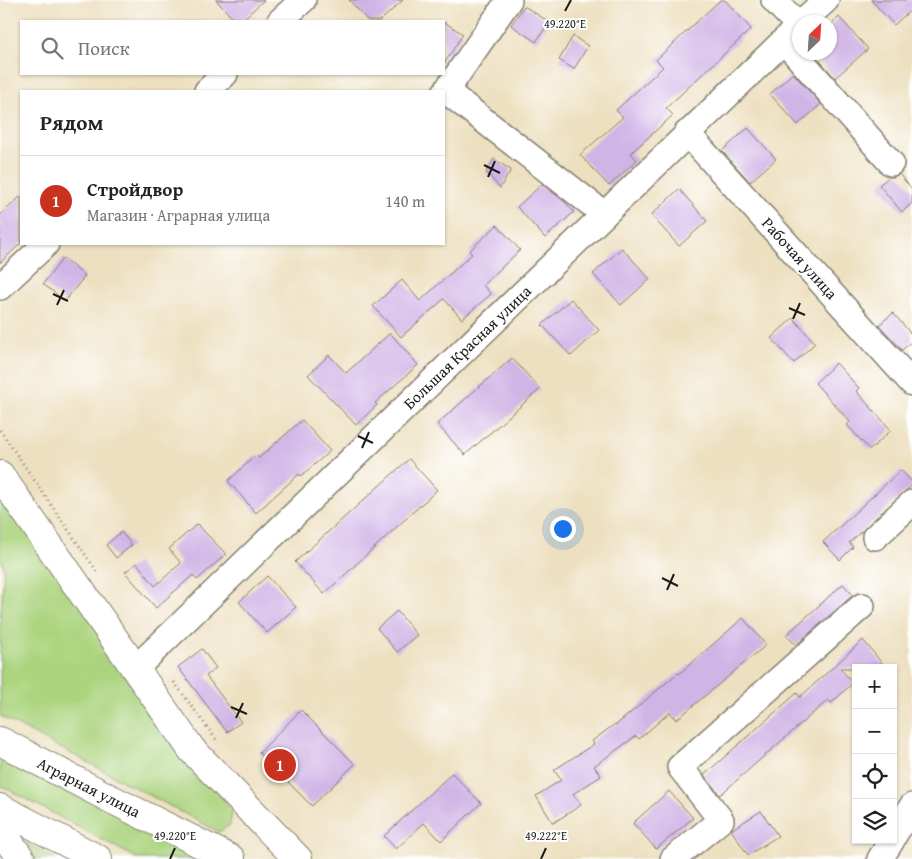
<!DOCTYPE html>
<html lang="ru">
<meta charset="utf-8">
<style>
:root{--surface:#fff;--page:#f6f6f6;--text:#222;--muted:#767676;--line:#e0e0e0;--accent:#c8321e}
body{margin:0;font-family:"Gentium Book Plus",serif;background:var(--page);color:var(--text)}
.controls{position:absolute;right:15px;bottom:15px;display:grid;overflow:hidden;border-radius:0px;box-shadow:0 1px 4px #0004}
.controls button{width:45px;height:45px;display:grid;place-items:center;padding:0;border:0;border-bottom:1px solid var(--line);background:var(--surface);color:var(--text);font:25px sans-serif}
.compass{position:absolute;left:792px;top:15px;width:45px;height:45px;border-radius:50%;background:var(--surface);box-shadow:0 1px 4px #0004;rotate:25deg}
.you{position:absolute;left:562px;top:528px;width:18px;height:18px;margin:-12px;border:4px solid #fff;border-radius:50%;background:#1a73e8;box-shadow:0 0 0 8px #1a73e833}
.badge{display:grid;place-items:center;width:32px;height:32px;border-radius:50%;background:var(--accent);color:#fff;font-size:16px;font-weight:700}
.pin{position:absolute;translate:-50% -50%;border:2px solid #fff;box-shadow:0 1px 5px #0006}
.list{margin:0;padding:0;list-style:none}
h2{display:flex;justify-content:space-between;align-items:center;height:65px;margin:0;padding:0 20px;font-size:21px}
h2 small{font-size:16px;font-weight:400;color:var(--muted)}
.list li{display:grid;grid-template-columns:32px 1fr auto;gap:15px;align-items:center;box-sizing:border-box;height:90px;padding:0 20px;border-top:1px solid var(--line)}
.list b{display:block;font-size:19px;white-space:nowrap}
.list p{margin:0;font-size:16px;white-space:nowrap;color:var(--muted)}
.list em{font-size:16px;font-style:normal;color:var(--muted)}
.icon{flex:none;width:28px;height:28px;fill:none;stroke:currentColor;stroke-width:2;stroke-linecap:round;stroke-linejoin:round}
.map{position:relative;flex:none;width:912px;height:859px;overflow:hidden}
.search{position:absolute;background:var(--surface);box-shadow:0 1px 4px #0004;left:20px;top:20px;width:425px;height:55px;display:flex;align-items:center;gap:12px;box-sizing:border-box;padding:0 18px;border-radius:0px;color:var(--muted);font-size:19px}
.panel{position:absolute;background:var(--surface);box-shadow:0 1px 4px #0004;left:20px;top:90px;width:425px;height:155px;border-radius:0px}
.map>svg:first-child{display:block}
.green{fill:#acd47f;stroke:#64784e}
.building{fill:#d0b4e6}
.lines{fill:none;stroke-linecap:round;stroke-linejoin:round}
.minor-casing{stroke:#847e6e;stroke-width:28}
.major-casing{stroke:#847e6e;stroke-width:30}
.path{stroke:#847e6e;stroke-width:3;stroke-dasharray:1 4;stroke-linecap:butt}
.minor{stroke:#fff;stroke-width:25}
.major{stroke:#fff;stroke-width:28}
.ticks{fill:none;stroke:#1c1c1c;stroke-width:2}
.labels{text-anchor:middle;stroke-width:4;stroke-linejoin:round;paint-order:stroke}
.street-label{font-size:16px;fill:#1c1c1c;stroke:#fff}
.ticks-label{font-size:12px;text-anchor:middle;fill:#1c1c1c;stroke:#fff;stroke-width:4;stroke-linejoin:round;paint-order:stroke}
</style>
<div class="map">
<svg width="912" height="859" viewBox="0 0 912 859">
<rect width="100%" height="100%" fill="#fff"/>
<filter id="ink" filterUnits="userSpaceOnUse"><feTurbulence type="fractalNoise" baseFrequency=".02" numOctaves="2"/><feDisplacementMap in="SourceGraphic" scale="10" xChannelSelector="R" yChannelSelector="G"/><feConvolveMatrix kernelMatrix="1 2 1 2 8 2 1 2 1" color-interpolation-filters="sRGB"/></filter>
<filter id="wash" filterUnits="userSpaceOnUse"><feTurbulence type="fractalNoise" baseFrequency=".0096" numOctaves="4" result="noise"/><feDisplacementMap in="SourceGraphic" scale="20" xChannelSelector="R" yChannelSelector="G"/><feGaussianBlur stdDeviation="1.12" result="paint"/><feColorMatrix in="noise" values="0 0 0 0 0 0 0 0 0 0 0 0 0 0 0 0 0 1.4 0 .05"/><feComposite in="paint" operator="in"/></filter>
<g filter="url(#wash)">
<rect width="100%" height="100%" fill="#ede0c0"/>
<!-- green -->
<g class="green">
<polygon points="0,488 232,811 230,825 219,832 0,716 0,624 4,568 0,557"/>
<polygon points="0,753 115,811 196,859 138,859 0,785"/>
<polygon points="17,839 56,859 31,859"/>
</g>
<g id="blocks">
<!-- building -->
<g class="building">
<polygon points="216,0 264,0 241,21 235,21"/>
<polygon points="349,0 403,0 380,21 368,21"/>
<polygon points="720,0 725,0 751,29 666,108 673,115 631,153 637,160 609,186 580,155 623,117 616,110 663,67 656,60"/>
<polygon points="871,0 912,0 912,9 894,25"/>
<polygon points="524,6 549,22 536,42 511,25"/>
<polygon points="839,17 868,49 835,78 814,54 830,52 830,26"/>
<polygon points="444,22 463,34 444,64"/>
<polygon points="573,36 588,46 574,69 559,60"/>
<polygon points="793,73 821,104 798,125 770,94"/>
<polygon points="748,128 776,159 750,182 722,151"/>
<polygon points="494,159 511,170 500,188 486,172"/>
<polygon points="899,174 912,189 912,203 902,212 879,185 889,177 894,177"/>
<polygon points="542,184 565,202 574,212 545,238 517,207"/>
<polygon points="679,189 707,221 679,246 651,215"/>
<polygon points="21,196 21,243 0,263 0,215"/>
<polygon points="497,225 520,250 483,285 491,294 462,319 444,299 401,337 373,306 402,280 420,301 472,254 469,251"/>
<polygon points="622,248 650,279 621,305 593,274"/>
<polygon points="63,258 85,276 65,301 43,284"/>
<polygon points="571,299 599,330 571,356 542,325"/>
<polygon points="893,313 912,335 912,341 902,350 879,325"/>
<polygon points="793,318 815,343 794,363 771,338"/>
<polygon points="390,333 418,365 375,403 377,405 356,425 308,375 329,355 346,373"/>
<polygon points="512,358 540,389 465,455 437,424"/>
<polygon points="836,363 859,388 856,391 891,430 870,450 847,425 850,422 815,383"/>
<polygon points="302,420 330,451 301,476 299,474 256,513 228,481 256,455 259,458"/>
<polygon points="409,459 437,490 324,594 295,562"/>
<polygon points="901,470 912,482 912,485 849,543 853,547 840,560 823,542"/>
<polygon points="197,524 226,554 197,580 193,575 156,608 125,572 137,563 155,586 181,563 169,549"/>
<polygon points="121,532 132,545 116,558 106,545"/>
<polygon points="267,576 296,607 267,633 239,602"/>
<polygon points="843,584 853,595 796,645 786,635"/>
<polygon points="397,611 417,635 397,652 377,628"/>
<polygon points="743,618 766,645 676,720 670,712 639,739 636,736 594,766 601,776 573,794 581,805 553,823 536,796 561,780 554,770 594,744 592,741 615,724 616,725 678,673 679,674"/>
<polygon points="863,640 886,668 840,668 853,683 831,703 828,700 720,795 704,775 797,693 800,697"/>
<polygon points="202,649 216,668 206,676 241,722 227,732 178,667"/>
<polygon points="301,710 355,764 312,806 259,753"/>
<polygon points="452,773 481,803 441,841 424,823 396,849 384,836"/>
<polygon points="669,791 693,818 656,849 633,823"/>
<polygon points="761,811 778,836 748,855 731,830"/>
</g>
</g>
</g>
<g filter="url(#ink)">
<use href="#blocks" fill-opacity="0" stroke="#847e6e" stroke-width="1"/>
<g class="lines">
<!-- minor casing -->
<g class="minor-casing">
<g id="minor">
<polyline points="774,0 799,26"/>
<polyline points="280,21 303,0"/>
<polyline points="802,22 826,0"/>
<polyline points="784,41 891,163"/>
<polyline points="207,91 225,74"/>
<polyline points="446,91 604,214"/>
<polyline points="444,94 509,0"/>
<polyline points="687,133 912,383"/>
<polyline points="0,287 46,244"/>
<polyline points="875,537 912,503"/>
<polyline points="135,669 800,25"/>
<polyline points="893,837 912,806"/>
<polyline points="673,859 721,820 680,767 862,606"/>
<polyline points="880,859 892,840"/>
</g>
</g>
<!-- major casing -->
<g class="major-casing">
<g id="major">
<polyline points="0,475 192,750 298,859"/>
<polyline points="0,741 109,798 231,859"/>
<polyline points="0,808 98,859"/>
<polyline points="0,829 21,859"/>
</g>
</g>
<!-- path -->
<g class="path">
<polyline points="0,430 98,573"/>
<polyline points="174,682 218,742"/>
</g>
<!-- minor -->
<use href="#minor" class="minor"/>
<!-- major -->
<use href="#major" class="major"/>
</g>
</g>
<!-- ticks -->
<path class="ticks" d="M565 11 571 0M484 165 500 173M488 177 495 161M53 294 68 301M57 305 64 290M789 308 805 315M793 319 800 303M358 436 373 443M362 448 369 432M662 578 678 586M667 590 674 574M231 707 247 714M236 718 243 703M170 859 175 848M541 859 546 848"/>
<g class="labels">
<!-- street labels -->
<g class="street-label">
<text transform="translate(800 258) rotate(48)" y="6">Рабочая улица</text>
<text transform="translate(467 347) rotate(-44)" y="6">Большая Красная улица</text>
<text transform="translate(89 787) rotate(27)" y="6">Аграрная улица</text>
</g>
</g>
<g class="ticks-label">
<text x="565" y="28">49.220°E</text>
<text x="175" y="840">49.220°E</text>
<text x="546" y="840">49.222°E</text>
</g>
</svg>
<div class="controls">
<button>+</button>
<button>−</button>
<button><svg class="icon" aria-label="locate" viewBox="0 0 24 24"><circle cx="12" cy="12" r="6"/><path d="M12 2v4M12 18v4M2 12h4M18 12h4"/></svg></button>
<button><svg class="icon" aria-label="layers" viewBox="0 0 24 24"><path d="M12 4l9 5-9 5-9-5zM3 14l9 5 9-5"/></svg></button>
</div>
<svg class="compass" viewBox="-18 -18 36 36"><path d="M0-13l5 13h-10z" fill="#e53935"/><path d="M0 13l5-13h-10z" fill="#767676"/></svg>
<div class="you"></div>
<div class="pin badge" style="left:280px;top:765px">1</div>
<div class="search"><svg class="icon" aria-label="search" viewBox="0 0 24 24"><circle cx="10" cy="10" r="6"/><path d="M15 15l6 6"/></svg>Поиск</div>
<section class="panel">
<h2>Рядом<small></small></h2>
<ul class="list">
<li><span class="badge">1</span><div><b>Стройдвор</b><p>Магазин · Аграрная улица</p></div><em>140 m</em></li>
</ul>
</section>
</div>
